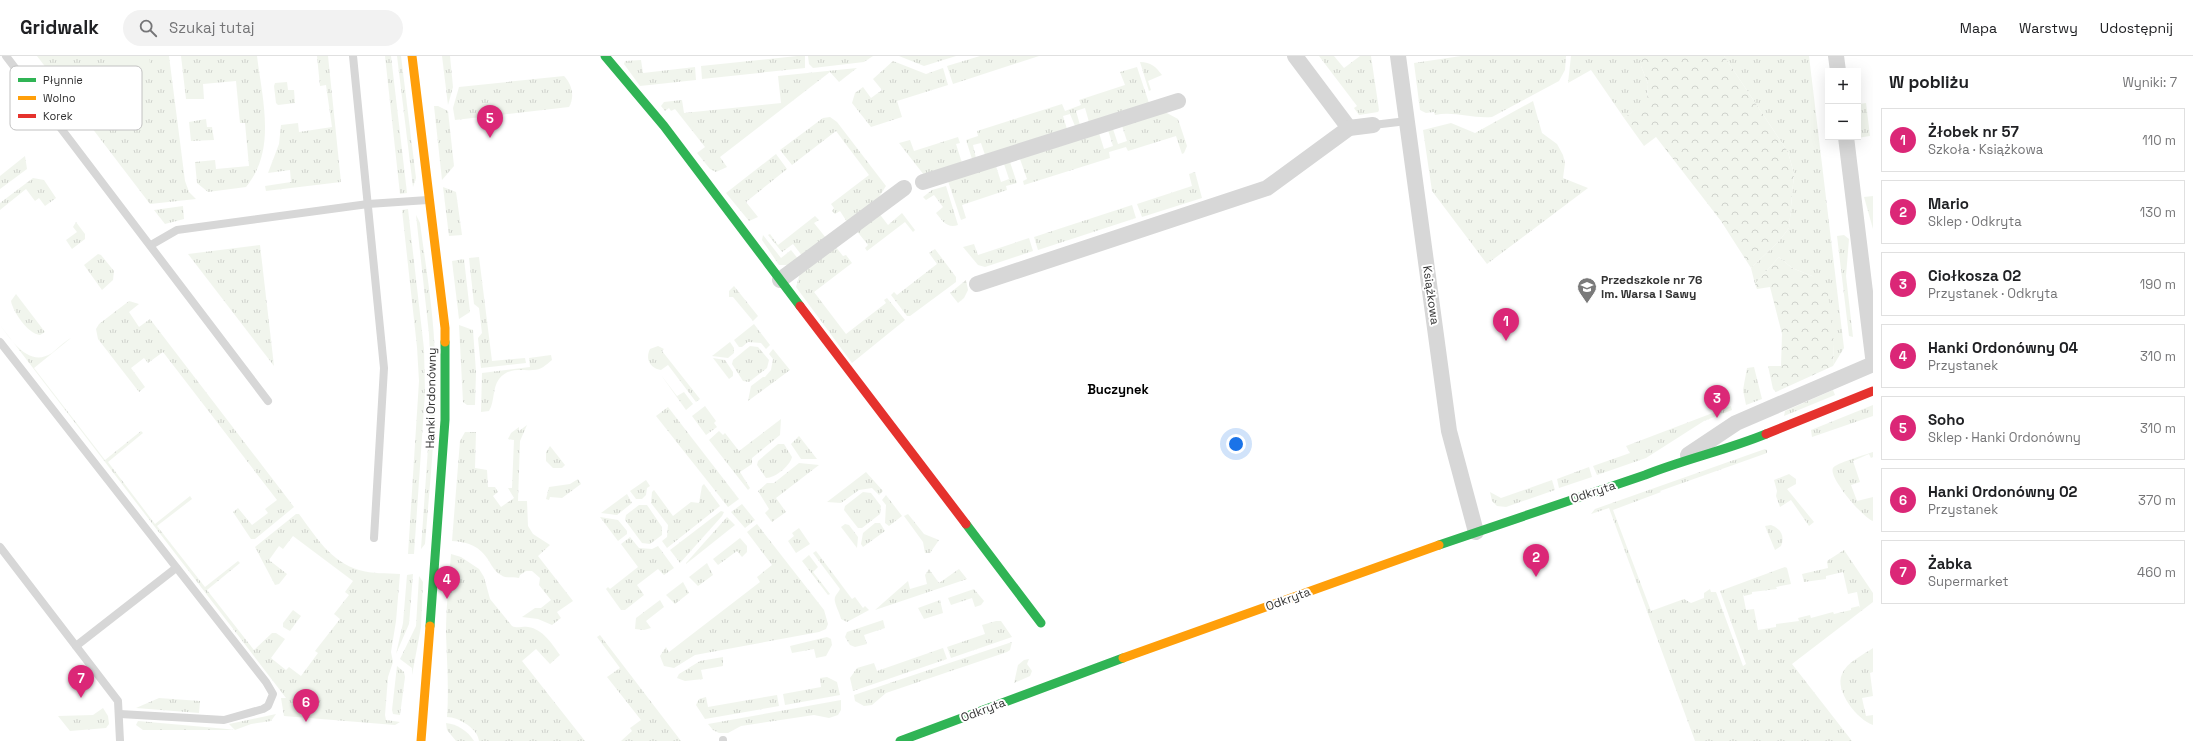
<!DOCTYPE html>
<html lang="pl">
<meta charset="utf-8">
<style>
:root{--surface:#fff;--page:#f2f2f2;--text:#202124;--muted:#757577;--line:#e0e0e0;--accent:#db2777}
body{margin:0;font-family:"Space Grotesk",sans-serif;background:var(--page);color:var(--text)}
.controls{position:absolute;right:12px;top:12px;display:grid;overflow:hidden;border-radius:0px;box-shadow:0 4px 16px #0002}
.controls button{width:36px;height:36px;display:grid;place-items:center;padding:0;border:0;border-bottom:1px solid var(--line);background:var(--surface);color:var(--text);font:20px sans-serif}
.you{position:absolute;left:1236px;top:388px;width:14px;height:14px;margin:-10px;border:3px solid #fff;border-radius:50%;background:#1a73e8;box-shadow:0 0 0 6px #1a73e833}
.badge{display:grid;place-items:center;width:26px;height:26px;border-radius:50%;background:var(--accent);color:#fff;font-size:13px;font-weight:700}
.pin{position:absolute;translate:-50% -33px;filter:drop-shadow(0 1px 2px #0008)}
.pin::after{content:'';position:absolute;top:21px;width:14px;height:12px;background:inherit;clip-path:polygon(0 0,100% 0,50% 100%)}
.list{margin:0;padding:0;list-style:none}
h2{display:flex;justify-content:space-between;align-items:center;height:52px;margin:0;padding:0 16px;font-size:17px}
h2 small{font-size:13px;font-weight:400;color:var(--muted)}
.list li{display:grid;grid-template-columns:26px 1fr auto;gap:12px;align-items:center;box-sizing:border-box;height:64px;margin:0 8px 8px;padding:0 8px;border:1px solid var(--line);border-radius:0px}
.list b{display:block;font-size:15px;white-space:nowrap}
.list p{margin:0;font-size:13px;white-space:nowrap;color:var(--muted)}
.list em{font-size:13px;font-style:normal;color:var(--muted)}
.icon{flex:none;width:22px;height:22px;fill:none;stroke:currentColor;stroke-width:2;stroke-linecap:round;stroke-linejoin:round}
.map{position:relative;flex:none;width:1873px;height:685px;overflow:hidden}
header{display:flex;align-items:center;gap:24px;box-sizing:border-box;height:56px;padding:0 20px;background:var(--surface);border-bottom:1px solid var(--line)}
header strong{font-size:19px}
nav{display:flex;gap:22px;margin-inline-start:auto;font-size:14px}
.search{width:280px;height:36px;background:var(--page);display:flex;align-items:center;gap:10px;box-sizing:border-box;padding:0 14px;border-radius:22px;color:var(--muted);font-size:15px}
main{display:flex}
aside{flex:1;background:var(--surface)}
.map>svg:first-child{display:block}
.grass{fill:url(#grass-tufts)}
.forest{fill:url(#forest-crowns)}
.pitch{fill:#f1f5ed}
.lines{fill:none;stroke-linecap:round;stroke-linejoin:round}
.lane{stroke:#d7d7d7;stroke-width:8}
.street{stroke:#d7d7d7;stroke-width:16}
.fast{stroke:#30b455;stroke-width:9}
.slow{stroke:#ff9f0a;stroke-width:9}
.jam{stroke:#e5322d;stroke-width:9}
.labels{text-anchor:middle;stroke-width:4;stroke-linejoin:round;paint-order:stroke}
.poi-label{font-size:12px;font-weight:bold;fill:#333;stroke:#fff;text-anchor:start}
.street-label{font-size:12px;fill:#333;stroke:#fff}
.neighbourhood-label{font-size:13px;font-weight:bold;fill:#000;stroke:#fff}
.key{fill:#fff;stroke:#c2c2c2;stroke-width:1}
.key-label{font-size:11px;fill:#333}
</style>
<header>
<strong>Gridwalk</strong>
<div class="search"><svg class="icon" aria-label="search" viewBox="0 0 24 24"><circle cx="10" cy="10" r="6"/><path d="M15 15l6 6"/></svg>Szukaj tutaj</div>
<nav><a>Mapa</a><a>Warstwy</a><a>Udostępnij</a></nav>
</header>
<main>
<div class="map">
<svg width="1873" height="685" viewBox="0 0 1873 685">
<defs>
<pattern id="grass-tufts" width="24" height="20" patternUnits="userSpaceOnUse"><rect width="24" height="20" fill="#f1f5ed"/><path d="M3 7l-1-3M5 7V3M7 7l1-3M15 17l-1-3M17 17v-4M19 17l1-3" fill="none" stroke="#cfd2cc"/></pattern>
<pattern id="forest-crowns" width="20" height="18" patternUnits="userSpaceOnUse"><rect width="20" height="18" fill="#f1f5ed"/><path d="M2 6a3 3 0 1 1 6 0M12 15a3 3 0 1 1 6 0" fill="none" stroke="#cfd2cc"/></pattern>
</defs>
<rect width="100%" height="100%" fill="#fff"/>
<!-- grass -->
<g class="grass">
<polygon points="37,0 169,0 185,125 189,136 196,143 150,148"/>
<path d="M181 0H257C262 42 277 94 246 131L208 136 197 127 195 106 215 104 216 113 249 110 245 67H240L236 25 203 28 204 43H186Z"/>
<polygon points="317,0 328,0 341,126 266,135 265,130 291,126 290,114 268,117 279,88 281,69 298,67 299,76 332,71 326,29 320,30"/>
<polygon points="385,0 391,0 407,137 400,138"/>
<polygon points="397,0 401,0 416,122 413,131"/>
<polygon points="442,0 450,0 453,31 448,49"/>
<polygon points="797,0 805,0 805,12 702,23 701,10"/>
<polygon points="808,0 873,0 864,6 813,12 809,8"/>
<polygon points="899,0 956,0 924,10"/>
<polygon points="980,0 1039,0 953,28 947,10"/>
<polygon points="1319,0 1334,0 1344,12 1360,0 1371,0 1379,54 1378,56 1359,59 1354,52 1357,50"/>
<path d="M1461 0H1566L1565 14 1559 25 1492 61C1473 63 1454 55 1435 59L1434 56 1426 57 1420 54 1414 7Z"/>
<polygon points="1571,0 1641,0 1641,10 1648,28 1647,46 1624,62 1591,14 1568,27"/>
<polygon points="1724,0 1809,0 1844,292 1833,310 1834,288 1812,220 1792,212 1779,201 1755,228 1751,212 1779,185 1789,172 1794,118 1788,96"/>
<polygon points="641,4 643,17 695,11 696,24 640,30 624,8 625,5"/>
<polygon points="893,5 926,18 943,12 948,29 897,45 902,61 871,71 852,47 855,37 863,31 871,42 882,34 873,23"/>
<path d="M1140 6C1151 6 1156 11 1162 19L1148 25 1151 34 1149 35Z"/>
<polygon points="1137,11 1149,47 1089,66 1085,52 1076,55 1080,69 1075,70 1070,58 1063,60 1067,73 985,99 981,87 973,89 976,102 972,103 966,84 978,80 977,75 1062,48 1065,55 1081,49 1079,44 1125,29 1120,16"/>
<polygon points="857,12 839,26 830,16 720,101 727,111 716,116 710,113 697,97 705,91 675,53 671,55 669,52 665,55 661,50 664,46 682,44 684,57 781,47 778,20"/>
<path d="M564 20C572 28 575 41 569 51L455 64 453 52 459 31Z"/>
<polygon points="287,26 288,34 294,34 295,47 278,49 276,47 274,30 275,27"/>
<polygon points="1533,45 1542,77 1557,88 1563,99 1565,107 1563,122 1588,132 1487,208 1432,135 1423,74 1451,67 1475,77"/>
<polygon points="1866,47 1870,80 1857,82 1858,48"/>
<polygon points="434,50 438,50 448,55 454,110 442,124"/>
<polygon points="1165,56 1178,63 1187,90 1184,97 1182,98 1176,80 1128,95 1126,91 1109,96 1110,102 1024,129 1023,125 1027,123 1020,103 1099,77 1104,93 1113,90 1108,74 1113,73 1118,88 1127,85 1122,70"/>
<polygon points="830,61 837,66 886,130 877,144 847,166 840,155 835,158 832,155 834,152 831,148 869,119 836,75 792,109 780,94 823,62"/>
<polygon points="206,63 207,71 212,71 214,84 191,85 189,66"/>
<polygon points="958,81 960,87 956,88 962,107 924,119 899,87 910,84 914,95"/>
<polygon points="776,98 787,113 746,146 758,161 749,165 726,137"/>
<polygon points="25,100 27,113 0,133 0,120"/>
<polygon points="1010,106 1017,127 1006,130 1007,134 962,149 966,162 961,164 948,125 996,110 1001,126 1009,123 1004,108"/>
<polygon points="1195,116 1202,142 1142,161 1137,148 1192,130 1189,118"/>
<polygon points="33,122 44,124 56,142 45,150 39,142 35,145 26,133 0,154 0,147"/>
<path d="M946 130 958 169C947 173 942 164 936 157L943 151 934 139 926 144 923 141 932 134Z"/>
<polygon points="443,131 456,136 462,179 449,180"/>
<polygon points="1873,140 1873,173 1864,141"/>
<polygon points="1132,149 1136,162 1038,194 1034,181"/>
<polygon points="183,150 184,163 165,168 154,154"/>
<polygon points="408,153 424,293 425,337 414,498 408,498 419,325 417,291 402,154"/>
<polygon points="878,156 888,169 902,157 915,174 913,176 905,166 867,195 865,192 868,189 856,174"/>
<path d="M416 159 420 167C426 212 434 258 435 303 437 364 430 426 425 488L421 493 432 334 429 278Z"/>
<polygon points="815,160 819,164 814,167 826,182 803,201 793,188 782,196 768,179 770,178 778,189"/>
<polygon points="76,166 85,178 85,183 72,193 66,184 77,176 73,171"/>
<polygon points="763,179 781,202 791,194 799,204 790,209 779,209 762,184"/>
<polygon points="1844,179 1849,183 1846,220 1853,281 1849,280 1837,180"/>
<polygon points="1029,182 1033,195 985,211 978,209 963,191 974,188 978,199"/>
<polygon points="260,189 274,310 188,198"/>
<polygon points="835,190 843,200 846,199 852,207 814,236 846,278 886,247 884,244 887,242 905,264 852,307 796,231 800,217"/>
<polygon points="935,193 956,221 956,226 910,260 907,260 891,239 894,236 897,239 937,208 929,197"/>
<polygon points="98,198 101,199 114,215 113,224 102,234 84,209"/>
<polygon points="479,201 492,305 525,302 526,307 481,312 478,282 482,277 479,252 474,248 469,202"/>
<polygon points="464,203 470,256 459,263 452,205"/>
<polygon points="966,224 968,234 964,242 958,247 950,237"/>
<polygon points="734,230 758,260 753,265 733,241 729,241 729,235"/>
<path d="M16 238 45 276 40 279C28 278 13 256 11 245Z"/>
<polygon points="129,245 139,248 129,256 139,271 150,263 294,451 255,483 251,483 233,456 238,452 252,469 268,457 265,453 277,444 163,296 148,307 144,302 131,312 145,331 139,336 98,283 96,273 99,268"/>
<polygon points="754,268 770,289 766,293 761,287 748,286 742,291 739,291 734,284"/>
<path d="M0 269C12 285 29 312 52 297 58 292 65 285 71 282L34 312 105 404 141 375 143 377 108 406 155 468 190 440 192 443 157 470 205 531 238 505 240 507 207 534 254 594 272 577H276L285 583 271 602 286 614 289 611 301 620 318 597 315 595 340 563 334 558 349 539 345 536 353 525 293 480 283 493 279 490 269 504 287 518 279 528 275 529 255 491 296 458H299C316 481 331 506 359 514 372 518 387 517 400 518L396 565 391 596 393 606 388 621 385 659 386 664 400 666 395 669 284 660 281 642H286Z"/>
<polygon points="459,269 473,274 476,316 475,349 467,349 463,346"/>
<polygon points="730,286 734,292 734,297 728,302 712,300"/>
<path d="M658 290 664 293 662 295 700 343 696 346 668 309 661 314C650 312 645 303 650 293Z"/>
<polygon points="750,290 758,291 769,304 767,312 749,326 743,325 732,308 733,304"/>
<polygon points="773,293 790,314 748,345 751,330 763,321 765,321 771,314 773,303 769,298"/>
<path d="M551 299 552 304C546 309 541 314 533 314 520 315 509 311 499 323 492 333 495 345 489 355L481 356 482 317 530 311 529 302Z"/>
<polygon points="713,302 725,304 733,316 733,320 729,323"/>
<polygon points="1754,311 1762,343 1746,349 1743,334 1747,312"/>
<polygon points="661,319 677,340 684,336 693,348 686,354"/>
<polygon points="1833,334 1835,339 1784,360 1785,355"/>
<polygon points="1873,349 1873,360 1812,381 1811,374"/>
<polygon points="705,350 716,365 714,367 717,371 706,379 692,360"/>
<polygon points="1731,350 1732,354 1704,365 1646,402 1597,419 1593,410 1630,397 1626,390"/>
<polygon points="668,351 739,443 728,451 656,360"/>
<polygon points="781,363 780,379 752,402 752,408 740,416 750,432 748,434 709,384 719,375 723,379 725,377 739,395"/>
<path d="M527 369 520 385 518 445H527L528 470 533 478 550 489 538 500 573 545 557 556 561 562 552 569 538 563 522 561 535 552H541L551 544 539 529 540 522 532 515H526L520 519 519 522C513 520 506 523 501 519 495 516 492 510 489 505 480 490 468 486 452 485L460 385 465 376H476L475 412 487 414 488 431H495L498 436 493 440 501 451 514 442 508 432H512L514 384 508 383 511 377 519 371V375Z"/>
<polygon points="799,380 817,403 801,403 791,388"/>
<path d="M778 388H784L792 401C790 410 775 422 766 422L757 409 758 405Z"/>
<polygon points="550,390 565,409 562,412 553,412 546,405 546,396"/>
<polygon points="1765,393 1767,394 1767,397 1660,435 1661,436 1613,454 1651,555 1684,543 1691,547 1704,542 1704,537 1710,533 1711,536 1716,536 1743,610 1746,608 1720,535 1785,511 1787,512 1791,528 1776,531 1777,533 1752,536 1752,538 1744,540 1743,538 1746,554 1754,553 1758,574 1776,571 1776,568 1799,565 1798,562 1810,559 1811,562 1833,556 1834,558 1851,554 1851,552 1859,550 1860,552 1857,536 1848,538 1843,516 1826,520 1826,523 1804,526 1802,518 1828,512 1827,505 1844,494 1873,537 1873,546 1792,608 1852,685 1695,685 1609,452 1591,458 1595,453"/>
<path d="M1873 396V401L1871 402 1869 398 1853 405 1860 426 1851 429 1857 445 1873 441V465C1863 462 1828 421 1833 412 1836 407 1865 399 1873 396Z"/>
<polygon points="799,407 819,409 776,442 786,456 772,466 765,457 769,453 758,435 767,427 774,427"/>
<polygon points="1589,411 1592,421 1559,432 1557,423"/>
<polygon points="866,416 883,435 879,439 872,432 859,434 841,447 827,446"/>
<polygon points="1789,418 1796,423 1796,428 1787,433 1814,466 1809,470 1791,444 1780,451 1776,440 1777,435 1774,424"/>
<polygon points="578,423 581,428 562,442 550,441 549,444 546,443 549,431 570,428"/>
<polygon points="646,424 650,430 647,432 646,439 642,443 636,443 630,435"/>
<polygon points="1552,424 1555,434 1506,451 1497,450 1492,445 1490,436 1501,442"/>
<polygon points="704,428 720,450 667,492 662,485 667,481 668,469 651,447 652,436 654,434 673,460 691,446 699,447 702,430"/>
<polygon points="863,436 871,437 881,450 880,458 862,472 858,472 844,454 845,450"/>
<polygon points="627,438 632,447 617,459 601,457"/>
<polygon points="886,439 902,460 889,470 885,467 886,449 882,444"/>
<polygon points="742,448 755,464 745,472 731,456"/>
<polygon points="639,449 647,449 662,471 662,479 650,488 642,487 625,464 626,459"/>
<polygon points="721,455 724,456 722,460 680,507 670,494"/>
<polygon points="908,458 924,478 939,484 930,497 925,497 923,486 904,460"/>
<polygon points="600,461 618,464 627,475 627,478 618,485"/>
<polygon points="727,461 735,469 686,508 686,507"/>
<polygon points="875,467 880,467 885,475 863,491 861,488 863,477"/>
<polygon points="757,468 824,554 828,568 826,573 819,576 695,599 674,612 664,610 660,600 666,591 669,596 760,526 757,521 772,509 747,476"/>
<polygon points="845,468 849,469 858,481 857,492 841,471"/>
<path d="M1771 469C1781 473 1785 480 1781 490L1775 494 1765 470Z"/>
<polygon points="799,472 810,488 796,497 788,485 794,480 792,477"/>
<polygon points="630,481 639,492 652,493 658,490 674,512 664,519 658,513 637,529 644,539 625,554 621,554 606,533 608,531 610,533 638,511 621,488"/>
<polygon points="740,482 747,490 747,496 742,501 737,495 718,509 713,503"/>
<path d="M816 495 852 543 855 541 863 552 865 550 869 554 847 566 841 563C840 557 833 546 835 541 836 538 839 536 840 533L813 497Z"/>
<path d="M451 498 461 501 479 513 484 521 490 543 512 570C518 573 522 570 528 571 543 573 552 588 560 599L550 608 536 593 522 605 585 685H479C478 673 459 661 447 661 449 634 447 606 446 578 446 552 449 524 451 498Z"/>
<polygon points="809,499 818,511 813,516 830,538 828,539 802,505"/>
<polygon points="707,507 713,519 698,530 689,521"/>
<polygon points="929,513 939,527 959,513 967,523 875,554 908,525 910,533 927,528 925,519"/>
<polygon points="413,518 409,568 396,598 403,567 407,519"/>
<polygon points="419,520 423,526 421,571 412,619 412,612 400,603 416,570"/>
<polygon points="683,526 689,537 675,548 666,539"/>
<polygon points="974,533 984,545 981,549 975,551 972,542 951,549 948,542"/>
<polygon points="660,544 664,551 646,565 651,572 644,574 635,573 636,562"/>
<polygon points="940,544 943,557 924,563 918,552"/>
<polygon points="293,554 301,560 290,575 283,571 283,567"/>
<polygon points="883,564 885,572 864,579 867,588 855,591 850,589 845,581 847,576"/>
<polygon points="996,565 1001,565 1012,581 951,602 947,591 985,578 982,569"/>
<polygon points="600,579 603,583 681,685 621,685 632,675 630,672 641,664 607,621 620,612 597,581"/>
<polygon points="827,581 831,583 832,589 826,600 816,602 814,593 792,597 790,590"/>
<polygon points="1012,586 1010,594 1007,596 886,637 872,649 864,650 855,645 854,639"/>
<polygon points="943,592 947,603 853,635 850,622 857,612 874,607 877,615"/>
<path d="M1873 592V616L1870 617 1873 640 1862 642 1866 660 1873 659V669C1858 664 1834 635 1842 618 1847 606 1863 599 1873 592Z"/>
<polygon points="723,601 723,610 701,614 703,623 685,625 677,622 679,618 700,605"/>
<polygon points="1029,603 1027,608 1032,615 1030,620 1014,627 1018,609 1024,604"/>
<polygon points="397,610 404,616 405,621 400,659 393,658 392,654"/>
<polygon points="827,621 837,626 840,639 785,649 783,638 821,631 820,622"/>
<polygon points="777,639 779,650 705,663 696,649 699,643 706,641 708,651"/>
<polygon points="159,642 200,645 199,657 136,652"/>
<polygon points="841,644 841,654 838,659 829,662 814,659 741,670 728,677 719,677 713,674 708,668"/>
<polygon points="103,652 108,660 109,668 106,672 70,675 58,660 93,659"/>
<polygon points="276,658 271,665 251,668 235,674 229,668"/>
<polygon points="138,665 227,673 234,674 143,674 136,669"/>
<path d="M446 667C457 668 468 675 474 685H456L447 674Z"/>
</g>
<!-- forest -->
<g class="forest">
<polygon points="1641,0 1724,0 1788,96 1794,118 1789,172 1779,185 1751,212 1721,165 1656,81 1644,90 1624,62 1647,45 1648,28 1641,10"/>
<polygon points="1779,201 1792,212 1812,220 1828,237 1834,288 1833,310 1776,336 1773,333 1768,310 1781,310 1782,278 1770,231 1757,233 1755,228"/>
</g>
<!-- pitch -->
<g class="pitch">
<polygon points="115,0 149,0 150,8 117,13"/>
<polygon points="140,21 144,56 125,59 119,23"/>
</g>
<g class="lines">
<!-- lane -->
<g class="lane">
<polyline points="6,0 268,345"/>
<polyline points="353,0 384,312 374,482"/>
<polyline points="1373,69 1407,65"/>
<polyline points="151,189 177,174 368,148 428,144"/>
<polyline points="0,286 266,626 273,638 268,650 263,653 224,664 120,658"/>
<polyline points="0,491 118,645 120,685"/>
<polyline points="76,590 176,512"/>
<polyline points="723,685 723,684"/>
</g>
<!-- street -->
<g class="street">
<polyline points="1295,0 1349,72"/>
<polyline points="1398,0 1449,375 1476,476"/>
<polyline points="1836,0 1838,15"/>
<polyline points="1846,81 1873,301"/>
<polyline points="923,126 1178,45"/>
<polyline points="780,224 904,132"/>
<polyline points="977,228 1267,132 1349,72 1373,69"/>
<polyline points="1688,399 1736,367 1873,308"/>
</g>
<!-- fast -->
<g class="fast">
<polyline points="605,0 664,70 800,250"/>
<polyline points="966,468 1041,567"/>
<path d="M1439 489 1645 419C1685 403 1727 394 1766 378"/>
<polyline points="430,570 445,364 445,286"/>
<polyline points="900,685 1123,602"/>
</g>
<!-- slow -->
<g class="slow">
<polyline points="412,0 445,272 445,286"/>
<polyline points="1123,602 1439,489"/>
<polyline points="421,685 430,570"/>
</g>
<!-- jam -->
<g class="jam">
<polyline points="800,250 966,468"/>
<polyline points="1766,378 1873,335"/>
</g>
</g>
<!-- icons -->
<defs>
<g id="school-pin" transform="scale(1)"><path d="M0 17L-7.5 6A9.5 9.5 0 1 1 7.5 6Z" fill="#7a7a7a" stroke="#fff"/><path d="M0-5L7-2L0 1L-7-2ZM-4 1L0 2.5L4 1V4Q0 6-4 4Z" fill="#fff"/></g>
</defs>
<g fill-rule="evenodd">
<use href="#school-pin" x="1587" y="231"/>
</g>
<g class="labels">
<!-- poi labels -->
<g class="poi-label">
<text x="1601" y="228">Przedszkole nr 76<tspan x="1601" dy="14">im. Warsa i Sawy</tspan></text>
</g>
<!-- street labels -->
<g class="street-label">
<text transform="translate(1431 239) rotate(82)" y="4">Książkowa</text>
<text transform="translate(431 342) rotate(-89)" y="4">Hanki Ordonówny</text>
<text transform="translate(1593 436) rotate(-18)" y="4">Odkryta</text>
<text transform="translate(1288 543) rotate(-20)" y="4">Odkryta</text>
<text transform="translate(983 654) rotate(-21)" y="4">Odkryta</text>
</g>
<!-- neighbourhood labels -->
<g class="neighbourhood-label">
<text x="1118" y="338">Buczynek</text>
</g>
</g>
<!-- legend -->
<rect x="10" y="10" width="132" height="64" rx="6" class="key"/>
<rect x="18" y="22" width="18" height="4" fill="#30b455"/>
<rect x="18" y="40" width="18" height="4" fill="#ff9f0a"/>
<rect x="18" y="58" width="18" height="4" fill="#e5322d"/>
<g class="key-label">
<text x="43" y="28">Płynnie</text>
<text x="43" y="46">Wolno</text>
<text x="43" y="64">Korek</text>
</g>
</svg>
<div class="controls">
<button>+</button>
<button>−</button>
</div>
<div class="you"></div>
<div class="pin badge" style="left:1506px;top:285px">1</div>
<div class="pin badge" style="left:1536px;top:521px">2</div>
<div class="pin badge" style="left:1717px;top:362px">3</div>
<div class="pin badge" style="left:447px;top:543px">4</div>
<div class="pin badge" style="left:490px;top:82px">5</div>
<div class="pin badge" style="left:306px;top:666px">6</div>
<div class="pin badge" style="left:81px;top:642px">7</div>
</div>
<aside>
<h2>W pobliżu<small>Wyniki: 7</small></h2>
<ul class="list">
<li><span class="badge">1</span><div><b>Żłobek nr 57</b><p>Szkoła · Książkowa</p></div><em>110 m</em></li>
<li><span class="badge">2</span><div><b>Mario</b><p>Sklep · Odkryta</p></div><em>130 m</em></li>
<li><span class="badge">3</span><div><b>Ciołkosza 02</b><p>Przystanek · Odkryta</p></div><em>190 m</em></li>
<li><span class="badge">4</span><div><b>Hanki Ordonówny 04</b><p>Przystanek</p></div><em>310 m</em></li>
<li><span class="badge">5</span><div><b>Soho</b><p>Sklep · Hanki Ordonówny</p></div><em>310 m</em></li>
<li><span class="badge">6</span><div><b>Hanki Ordonówny 02</b><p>Przystanek</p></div><em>370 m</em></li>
<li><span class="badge">7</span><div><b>Żabka</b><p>Supermarket</p></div><em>460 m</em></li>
</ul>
</aside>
</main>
